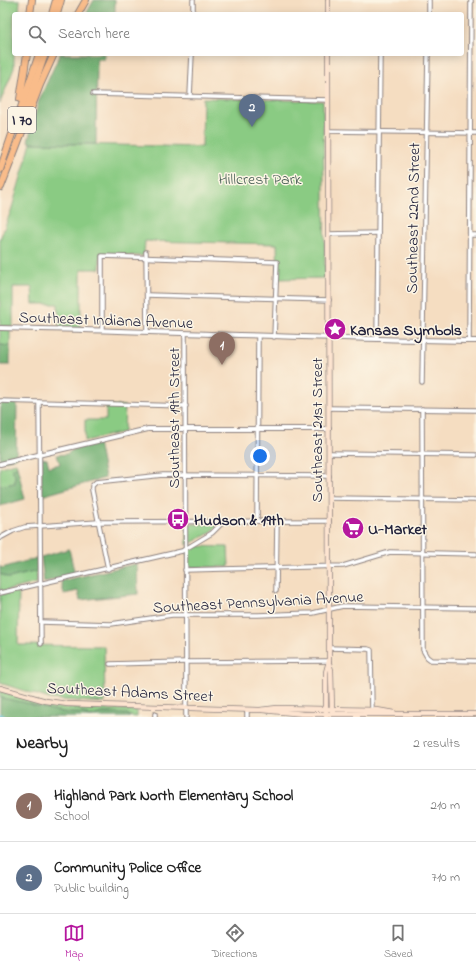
<!DOCTYPE html>
<style>
:root{--surface:#fff;--page:#f6f6f6;--text:#222;--muted:#767676;--line:#e0e0e0;--accent:#b5179e}
body{margin:0;font-family:"Indie Flower",sans-serif;background:var(--page);color:var(--text)}
.you{position:absolute;left:260px;top:456px;width:14px;height:14px;margin:-10px;border:3px solid #fff;border-radius:50%;background:#1a73e8;box-shadow:0 0 0 6px #1a73e833}
.badge{display:grid;place-items:center;width:26px;height:26px;border-radius:50%;background:var(--accent);color:#fff;font-size:13px;font-weight:700}
.pin{position:absolute;translate:-50% -33px;filter:drop-shadow(0 1px 2px #0008)}
.pin::after{content:'';position:absolute;top:21px;width:14px;height:12px;background:inherit;clip-path:polygon(0 0,100% 0,50% 100%)}
.list{margin:0;padding:0;list-style:none}
h2{display:flex;justify-content:space-between;align-items:center;height:52px;margin:0;padding:0 16px;font-size:17px}
h2 small{font-size:13px;font-weight:400;color:var(--muted)}
.list li{display:grid;grid-template-columns:26px 1fr auto;gap:12px;align-items:center;box-sizing:border-box;height:72px;padding:0 16px;border-top:1px solid var(--line)}
.list b{display:block;font-size:15px;white-space:nowrap}
.list p{margin:0;font-size:13px;white-space:nowrap;color:var(--muted)}
.list em{font-size:13px;font-style:normal;color:var(--muted)}
.icon{flex:none;width:22px;height:22px;fill:none;stroke:currentColor;stroke-width:2;stroke-linecap:round;stroke-linejoin:round}
.map{position:relative;flex:none;width:476px;height:717px;overflow:hidden}
.search{position:absolute;background:var(--surface);box-shadow:0 2px 10px #0003;left:12px;right:12px;top:12px;height:44px;display:flex;align-items:center;gap:10px;box-sizing:border-box;padding:0 14px;border-radius:4px;color:var(--muted);font-size:15px}
.sheet{height:196px;background:var(--surface)}
nav{display:flex;justify-content:space-around;align-items:center;box-sizing:border-box;height:56px;border-top:1px solid var(--line);background:var(--surface);font-size:11px;color:var(--muted)}
nav a{display:grid;justify-items:center;gap:2px}
nav .on{color:var(--accent)}
.map>svg:first-child{display:block}
.green{fill:#8acb83;stroke:#56765f}
.forest{fill:#6faf71;stroke:#486856}
.lines{fill:none;stroke-linecap:round;stroke-linejoin:round}
.river{stroke:#5cbeda;stroke-width:5.5}
.minor-casing{stroke:#8c807e;stroke-width:5.5}
.tertiary-casing{stroke:#8c807e;stroke-width:6}
.secondary-casing{stroke:#8c807e;stroke-width:6}
.motorway-casing{stroke:#8c807e;stroke-width:8}
.minor{stroke:#fff;stroke-width:3.5}
.tertiary{stroke:#fff;stroke-width:4}
.secondary{stroke:#fde4d0;stroke-width:4.5}
.motorway{stroke:#f9bc8a;stroke-width:6}
.labels{text-anchor:middle;stroke-width:3;stroke-linejoin:round;paint-order:stroke}
.shield{fill:#fcf5e5;stroke:#63616e;stroke-width:1}
.shield-label{font-size:15px;font-weight:bold;fill:#22223b}
.park-label{font-size:16px;fill:#465d54;stroke:#fcf5e5}
.street-label{font-size:16px;fill:#22223b;stroke:#fcf5e5}
.poi-label{font-size:16px;font-weight:bold;fill:#22223b;stroke:#fcf5e5;text-anchor:start}
</style>
<div class="map">
<svg width="476" height="717" viewBox="0 0 476 717">
<rect width="100%" height="100%" fill="#fcf5e5"/>
<filter id="ink" filterUnits="userSpaceOnUse"><feTurbulence type="fractalNoise" baseFrequency=".025" numOctaves="2"/><feDisplacementMap in="SourceGraphic" scale="8" xChannelSelector="R" yChannelSelector="G"/><feConvolveMatrix kernelMatrix="1 2 1 2 8 2 1 2 1" color-interpolation-filters="sRGB"/></filter>
<filter id="wash" filterUnits="userSpaceOnUse"><feTurbulence type="fractalNoise" baseFrequency=".012" numOctaves="4" result="noise"/><feDisplacementMap in="SourceGraphic" scale="16" xChannelSelector="R" yChannelSelector="G"/><feGaussianBlur stdDeviation="0.9" result="paint"/><feColorMatrix in="noise" values="0 0 0 0 0 0 0 0 0 0 0 0 0 0 0 0 0 1.4 0 .05"/><feComposite in="paint" operator="in"/></filter>
<g filter="url(#wash)">
<rect width="100%" height="100%" fill="#f5ddc1"/>
<!-- green -->
<g class="green">
<polygon points="0,0 20,0 19,14 14,14 14,68 0,103"/>
<polygon points="203,98 323,101 325,278 278,279 277,244 145,241 144,253 142,256 100,254 100,269 81,269 81,328 59,327 58,304 33,304 32,287 13,287 13,326 0,326 0,239 11,211 31,143 202,147"/>
<polygon points="0,329 10,329 10,346 0,345"/>
<polygon points="106,405 125,406 124,432 85,441 85,420 106,420"/>
<polygon points="16,463 17,466 12,469 15,475 15,483 0,486 0,467"/>
<polygon points="190,524 218,524 219,525 210,533 187,545 187,526"/>
<polygon points="191,546 228,547 229,567 188,567 187,549"/>
<polygon points="37,571 37,583 0,592 0,574 9,578"/>
<polygon points="19,590 18,645 104,646 105,703 50,699 0,683 0,595"/>
<path d="M0 691 45 705 61 708 137 710V717L110 713H102L90 717 84 713C63 715 42 707 22 702 14 701 8 700 0 697Z"/>
</g>
<!-- forest -->
<g class="forest">
<polygon points="94,0 115,0 115,14 86,14"/>
<polygon points="60,54 105,54 104,59 97,59 96,144 31,143 28,141 39,100"/>
<polygon points="0,345 10,346 10,365 0,365"/>
<polygon points="1,402 17,403 16,458 0,462"/>
<polygon points="98,443 105,478 41,496 42,458 47,459 49,467 60,464 57,455 67,454 74,449"/>
<polygon points="17,466 25,499 0,506 0,486 15,483 15,475 12,469"/>
<polygon points="69,549 75,575 44,582 41,557"/>
<polygon points="37,558 37,571 9,578 0,574 0,566 2,568"/>
<polygon points="135,564 137,565 138,594 80,600 78,591 64,594 61,581"/>
<path d="M0 697C8 700 14 700 22 702 42 707 63 715 84 713L90 717H9L0 714Z"/>
<polygon points="102,713 128,714 130,717 90,717"/>
</g>
<g class="lines">
<!-- river -->
<polyline class="river" points="0,716 2,717"/>
</g>
</g>
<g filter="url(#ink)">
<g class="lines">
<!-- minor casing -->
<g class="minor-casing">
<g id="minor">
<polyline points="193,14 193,0"/>
<polyline points="429,14 429,0"/>
<polyline points="93,94 328,100"/>
<polyline points="190,96 192,54"/>
<polyline points="328,131 476,133"/>
<polyline points="329,234 378,233"/>
<polyline points="470,235 476,235"/>
<polyline points="146,252 147,331"/>
<polyline points="147,295 329,300"/>
<polyline points="102,329 102,256 277,262 274,337"/>
<polyline points="185,334 186,717"/>
<polyline points="377,339 380,54"/>
<polyline points="469,341 471,0"/>
<polyline points="422,382 428,54"/>
<polyline points="0,401 186,406"/>
<polyline points="39,402 41,644"/>
<polyline points="329,408 476,410"/>
<polyline points="422,409 423,650 427,657 431,660 476,661"/>
<polyline points="329,453 476,455"/>
<polyline points="329,498 476,500"/>
<polyline points="257,521 258,336"/>
<polyline points="0,538 13,531 25,527 98,522 329,521"/>
<polyline points="108,569 92,490 92,486 96,482 163,475 329,476"/>
<polyline points="185,570 343,566 390,552 476,554"/>
<polyline points="276,591 277,521"/>
<polyline points="0,593 182,551 212,533 223,522"/>
<polyline points="41,622 111,624 172,615 258,615 313,613 343,606 476,608"/>
<polyline points="329,648 368,649 371,650 372,710"/>
<polyline points="110,664 186,662 329,661"/>
<polyline points="247,710 247,717"/>
<polyline points="155,714 155,717"/>
</g>
</g>
<!-- tertiary casing -->
<g class="tertiary-casing">
<g id="tertiary">
<path d="M0 328C159 331 317 339 476 341"/>
<polyline points="0,464 148,429 329,429"/>
</g>
</g>
<!-- secondary casing -->
<g class="secondary-casing">
<g id="secondary">
<polyline points="328,0 328,14"/>
<polyline points="329,663 331,670 332,711"/>
<polyline points="0,688 46,701 68,704 222,709 260,710 277,708 377,710 394,713"/>
<polyline points="262,710 304,714 476,714"/>
<polyline points="326,717 326,672 329,661 328,54"/>
</g>
</g>
<!-- motorway casing -->
<g class="motorway-casing">
<g id="motorway">
<polyline points="30,14 32,0"/>
<polyline points="52,14 56,0"/>
<polyline points="57,14 61,0"/>
<polyline points="78,14 86,0"/>
<polyline points="20,99 27,54"/>
<polyline points="22,121 45,54"/>
<polyline points="0,170 39,54"/>
<polyline points="1,187 40,85 54,54"/>
</g>
</g>
<!-- minor -->
<use href="#minor" class="minor"/>
<!-- tertiary -->
<use href="#tertiary" class="tertiary"/>
<!-- secondary -->
<use href="#secondary" class="secondary"/>
<!-- motorway -->
<use href="#motorway" class="motorway"/>
</g>
</g>
<!-- icons -->
<defs>
<g id="sight-disc" transform="scale(1.15)"><circle r="9.5" fill="#b5179e" stroke="#fcf5e5"/><path d="M0-6L1.8-2.2L6-1.7L2.9 1.2L3.7 5.4L0 3.3L-3.7 5.4L-2.9 1.2L-6-1.7L-1.8-2.2Z" fill="#fff"/></g>
<g id="bus-disc" transform="scale(1.15)"><circle r="9.5" fill="#b5179e" stroke="#fcf5e5"/><path d="M-5-6H5V4H4V6H2V4H-2V6H-4V4H-5ZM-3.5-4V0h7V-4ZM-3.5 1.2v1.5H-2V1.2ZM2 1.2v1.5H3.5V1.2Z" fill="#fff"/></g>
<g id="supermarket-disc" transform="scale(1.15)"><circle r="9.5" fill="#b5179e" stroke="#fcf5e5"/><path d="M-6-5.5h2.5l.6 2H6L4.5 2H-2.5L-4.4-4H-6ZM-1.5 3.2a1.3 1.3 0 1 0 .1 0ZM3 3.2a1.3 1.3 0 1 0 .1 0Z" fill="#fff"/></g>
</defs>
<g fill-rule="evenodd">
<use href="#sight-disc" x="335" y="329"/>
<use href="#bus-disc" x="178" y="519"/>
<use href="#supermarket-disc" x="353" y="528"/>
</g>
<g class="labels">
<!-- shield labels -->
<rect class="shield" x="8" y="107" width="28" height="26" rx="3"/>
<g class="shield-label">
<text x="22" y="125">I 70</text>
</g>
<!-- park labels -->
<g class="park-label">
<text x="260" y="184">Hillcrest Park</text>
</g>
<!-- street labels -->
<g class="street-label">
<text transform="translate(412 218) rotate(-89)" y="6">Southeast 22nd Street</text>
<text transform="translate(106 319) rotate(2)" y="6">Southeast Indiana Avenue</text>
<text transform="translate(173 418) rotate(-90)" y="6">Southeast 19th Street</text>
<text transform="translate(316 430) rotate(-90)" y="6">Southeast 21st Street</text>
<text transform="translate(258 601) rotate(-3)" y="6">Southeast Pennsylvania Avenue</text>
<text transform="translate(130 691) rotate(3)" y="6">Southeast Adams Street</text>
</g>
<!-- poi labels -->
<g class="poi-label">
<text x="350" y="335">Kansas Symbols</text>
<text x="194" y="525">Hudson &amp; 19th</text>
<text x="368" y="534">U-Market</text>
</g>
</g>
</svg>
<div class="you"></div>
<div class="pin badge" style="left:222px;top:365px;background:#8d6e63">1</div>
<div class="pin badge" style="left:252px;top:127px;background:#5c6f8a">2</div>
<div class="search"><svg class="icon" aria-label="search" viewBox="0 0 24 24"><circle cx="10" cy="10" r="6"/><path d="M15 15l6 6"/></svg>Search here</div>
</div>
<section class="sheet">
<h2>Nearby<small>2 results</small></h2>
<ul class="list">
<li><span class="badge" style="background:#8d6e63">1</span><div><b>Highland Park North Elementary School</b><p>School</p></div><em>210 m</em></li>
<li><span class="badge" style="background:#5c6f8a">2</span><div><b>Community Police Office</b><p>Public building</p></div><em>710 m</em></li>
</ul>
</section>
<nav>
<a class="on"><svg class="icon" aria-label="map" viewBox="0 0 24 24"><path d="M3 6l6-2 6 2 6-2v14l-6 2-6-2-6 2zM9 4v14M15 6v14"/></svg>Map</a>
<a><svg class="icon" aria-label="directions" viewBox="0 0 24 24"><path d="M12 3l9 9-9 9-9-9zM9 14v-3h6M13 9l2 2-2 2"/></svg>Directions</a>
<a><svg class="icon" aria-label="saved" viewBox="0 0 24 24"><path d="M7 4h10v16l-5-4-5 4z"/></svg>Saved</a>
</nav>
